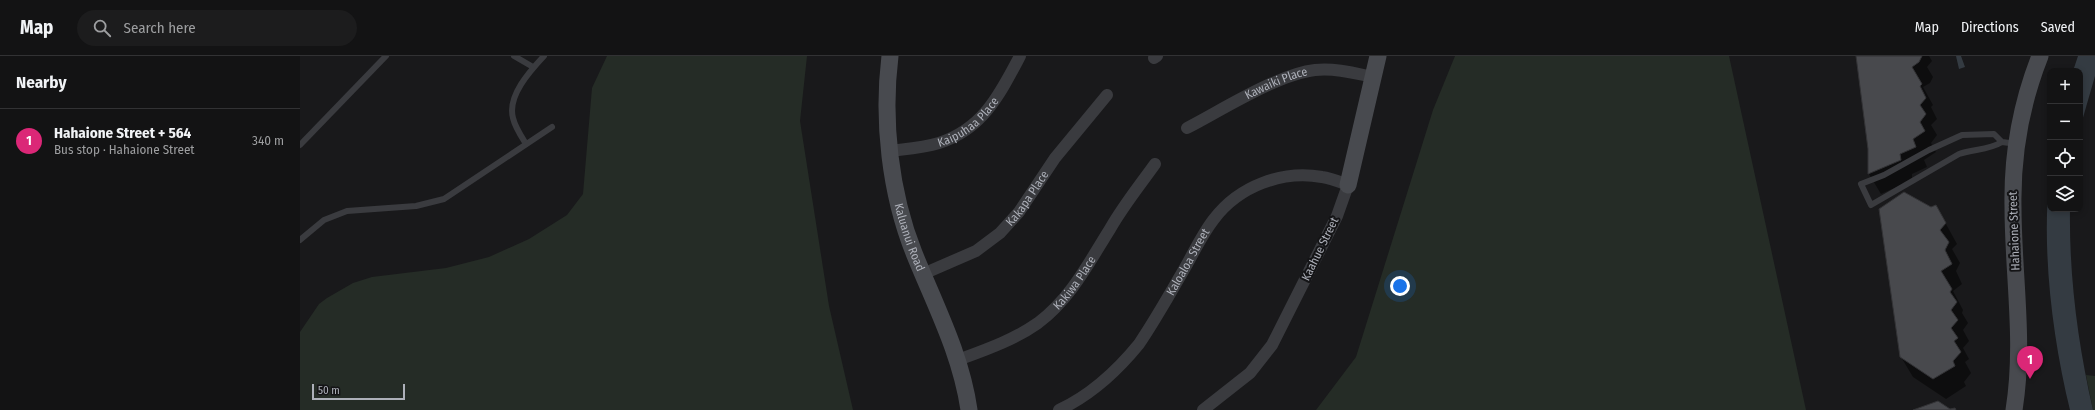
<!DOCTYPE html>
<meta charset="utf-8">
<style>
:root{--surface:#131314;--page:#1c1c1d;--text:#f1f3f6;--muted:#9d9ea0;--line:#323234;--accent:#db2777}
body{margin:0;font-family:"Fira Sans Condensed",sans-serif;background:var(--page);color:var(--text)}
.controls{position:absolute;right:12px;top:12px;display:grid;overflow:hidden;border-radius:8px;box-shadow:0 2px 6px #0003}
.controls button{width:36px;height:36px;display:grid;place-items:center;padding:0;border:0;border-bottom:1px solid var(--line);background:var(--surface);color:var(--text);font:20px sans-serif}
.scale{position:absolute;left:12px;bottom:10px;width:93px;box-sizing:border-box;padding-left:4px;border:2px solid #adb0b9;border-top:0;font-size:11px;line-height:14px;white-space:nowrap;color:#adb0b9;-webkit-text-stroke:3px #141416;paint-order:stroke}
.you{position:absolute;left:1100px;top:230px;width:14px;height:14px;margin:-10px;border:3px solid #fff;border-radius:50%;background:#1a73e8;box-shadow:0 0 0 6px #1a73e833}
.badge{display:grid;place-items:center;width:26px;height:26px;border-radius:50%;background:var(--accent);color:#fff;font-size:13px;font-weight:700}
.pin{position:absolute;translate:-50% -33px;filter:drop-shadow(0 1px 2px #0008)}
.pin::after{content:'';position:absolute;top:21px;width:14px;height:12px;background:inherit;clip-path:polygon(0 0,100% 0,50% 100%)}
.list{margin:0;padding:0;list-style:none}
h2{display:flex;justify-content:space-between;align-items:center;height:52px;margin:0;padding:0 16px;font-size:17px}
h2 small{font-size:13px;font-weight:400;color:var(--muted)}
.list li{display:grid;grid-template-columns:26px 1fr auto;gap:12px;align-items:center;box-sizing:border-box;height:64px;padding:0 16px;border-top:1px solid var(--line)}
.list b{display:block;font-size:15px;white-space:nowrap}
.list p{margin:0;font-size:13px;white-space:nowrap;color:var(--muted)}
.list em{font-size:13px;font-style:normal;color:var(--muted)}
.icon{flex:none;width:22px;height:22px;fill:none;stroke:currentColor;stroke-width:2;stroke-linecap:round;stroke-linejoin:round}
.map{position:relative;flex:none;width:1795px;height:354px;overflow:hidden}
header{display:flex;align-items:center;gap:24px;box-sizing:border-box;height:56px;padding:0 20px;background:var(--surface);border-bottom:1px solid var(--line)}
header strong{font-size:19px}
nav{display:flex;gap:22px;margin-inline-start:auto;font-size:14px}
.search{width:280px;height:36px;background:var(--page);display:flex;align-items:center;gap:10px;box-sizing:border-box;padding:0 14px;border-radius:22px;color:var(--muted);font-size:15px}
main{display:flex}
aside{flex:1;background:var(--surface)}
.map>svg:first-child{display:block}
.green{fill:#252c26}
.water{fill:#343b42}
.shadow{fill:#0007}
.building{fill:#48494d;stroke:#333336}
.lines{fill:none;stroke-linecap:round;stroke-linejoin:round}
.lane{stroke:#3a3b3f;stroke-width:6}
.street{stroke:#3a3b3f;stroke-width:12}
.secondary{stroke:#484a4f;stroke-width:17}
.labels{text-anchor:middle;stroke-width:4;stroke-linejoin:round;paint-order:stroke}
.street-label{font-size:12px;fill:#adb0b9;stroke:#141416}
</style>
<header>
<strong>Map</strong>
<div class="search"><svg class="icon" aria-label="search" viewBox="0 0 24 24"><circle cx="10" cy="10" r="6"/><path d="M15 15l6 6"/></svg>Search here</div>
<nav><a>Map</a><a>Directions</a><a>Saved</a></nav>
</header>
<main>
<aside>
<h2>Nearby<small></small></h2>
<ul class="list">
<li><span class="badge">1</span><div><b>Hahaione Street + 564</b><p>Bus stop · Hahaione Street</p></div><em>340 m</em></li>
</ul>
</aside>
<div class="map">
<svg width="1795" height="354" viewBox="0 0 1795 354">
<rect width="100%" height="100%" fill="#19191b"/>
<!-- green -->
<g class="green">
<polygon points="307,0 507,0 500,65 529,250 553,354 0,354 0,276 19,248 27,242 53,227 72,221 146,212 189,201 229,183 267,159 283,138 292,32"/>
<polygon points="1155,0 1429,0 1506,354 1016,354 1056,301 1133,54"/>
<polygon points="1786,319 1795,320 1795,354 1793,354"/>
</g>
<!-- water -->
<g class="water">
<polygon points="1656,0 1661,0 1665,11 1659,13"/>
<polygon points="1778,0 1795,0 1795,20 1780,72 1780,15 1773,15"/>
<path d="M1750 115V153H1770C1769 221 1778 288 1793 354H1770C1752 280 1741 191 1750 115Z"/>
</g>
<!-- shadow -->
<g class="shadow">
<polygon points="1557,0 1629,0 1632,5 1627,11 1633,21 1630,27 1623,31 1633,49 1631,51 1637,63 1631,69 1637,79 1631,87 1636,96 1624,104 1627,111 1612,118 1612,124 1581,138 1569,118 1569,93"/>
<polygon points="1636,150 1657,188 1652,193 1660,207 1656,215 1662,228 1653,235 1663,254 1662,257 1668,267 1663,274 1669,285 1663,292 1669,303 1665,306 1671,317 1664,326 1666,330 1646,343 1613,321 1601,301 1631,152"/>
</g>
<!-- building -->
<g class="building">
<polygon points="1556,0 1622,0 1619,6 1612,11 1622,28 1620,30 1626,42 1620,49 1626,58 1620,66 1625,75 1613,83 1616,91 1600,98 1601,104 1568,118 1568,93"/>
<polygon points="1604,136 1631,151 1636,149 1646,167 1640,174 1649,186 1645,194 1652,208 1641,215 1652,233 1650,236 1657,246 1651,254 1658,264 1651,272 1658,282 1654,285 1661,296 1653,305 1655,310 1633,323 1600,301 1579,153"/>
<polygon points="1638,345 1650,353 1655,352 1656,354 1613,354"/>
</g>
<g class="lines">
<!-- lane -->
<g class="lane">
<polyline points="214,0 233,11"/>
<path d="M1702 86C1689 94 1674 93 1659 98L1571 149 1561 128 1584 119 1629 94 1662 79 1694 78 1702 86 1717 88"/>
<path d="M226 88C221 80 215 71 213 62 207 40 230 15 244 0"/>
<polyline points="0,89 86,0"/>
<polyline points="0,184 24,164 47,155 116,150 144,143 252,71"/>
</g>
<!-- street -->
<g class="street">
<polyline points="854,2 857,0"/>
<path id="s1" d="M887 72C922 54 978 18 1015 14 1035 12 1054 17 1073 21"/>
<path id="s2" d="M590 95C606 93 623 92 639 87 683 73 700 38 720 0"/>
<path id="s3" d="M623 218 676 195 700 177 719 156 755 102 807 39"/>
<path id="s4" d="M658 304C685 294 714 284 738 267 771 242 788 208 810 173 823 150 840 129 855 108"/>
<path id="s5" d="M759 354C791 339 817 315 839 288 856 263 871 236 886 210 895 194 903 177 914 163 939 130 982 114 1022 121 1031 122 1040 126 1048 129L1037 160 972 289 950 317 903 354"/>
</g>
<!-- secondary -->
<g class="secondary">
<path id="s6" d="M590 0C582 64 590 137 614 197 635 249 661 298 669 354"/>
<polyline points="1048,129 1078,0"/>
<path d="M1714 354C1725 286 1713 219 1713 151 1712 100 1721 48 1740 0"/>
</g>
</g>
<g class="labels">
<!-- street labels -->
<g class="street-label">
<text dy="4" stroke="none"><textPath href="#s1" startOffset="100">Kawaiki Place</textPath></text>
<text dy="4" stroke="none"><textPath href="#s2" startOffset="86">Kaipuhaa Place</textPath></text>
<text dy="4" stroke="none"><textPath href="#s3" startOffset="132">Kakapa Place</textPath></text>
<text transform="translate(1714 175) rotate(-92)" y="4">Hahaione Street</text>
<text dy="4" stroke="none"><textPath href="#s6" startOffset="184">Kaluanui Road</textPath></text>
<text transform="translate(1020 193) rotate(-64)" y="4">Kaahue Street</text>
<text dy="4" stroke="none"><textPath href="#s5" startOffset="200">Kaloaloa Street</textPath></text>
<text dy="4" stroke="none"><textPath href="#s4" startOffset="143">Kakiwa Place</textPath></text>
</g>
</g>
</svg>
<div class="controls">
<button>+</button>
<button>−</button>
<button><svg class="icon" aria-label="locate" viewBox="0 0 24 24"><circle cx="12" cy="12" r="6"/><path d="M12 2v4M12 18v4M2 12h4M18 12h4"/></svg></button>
<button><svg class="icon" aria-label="layers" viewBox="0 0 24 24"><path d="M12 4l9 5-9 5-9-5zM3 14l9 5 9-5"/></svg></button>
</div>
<div class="scale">50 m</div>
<div class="you"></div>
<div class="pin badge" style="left:1730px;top:323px">1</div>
</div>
</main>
